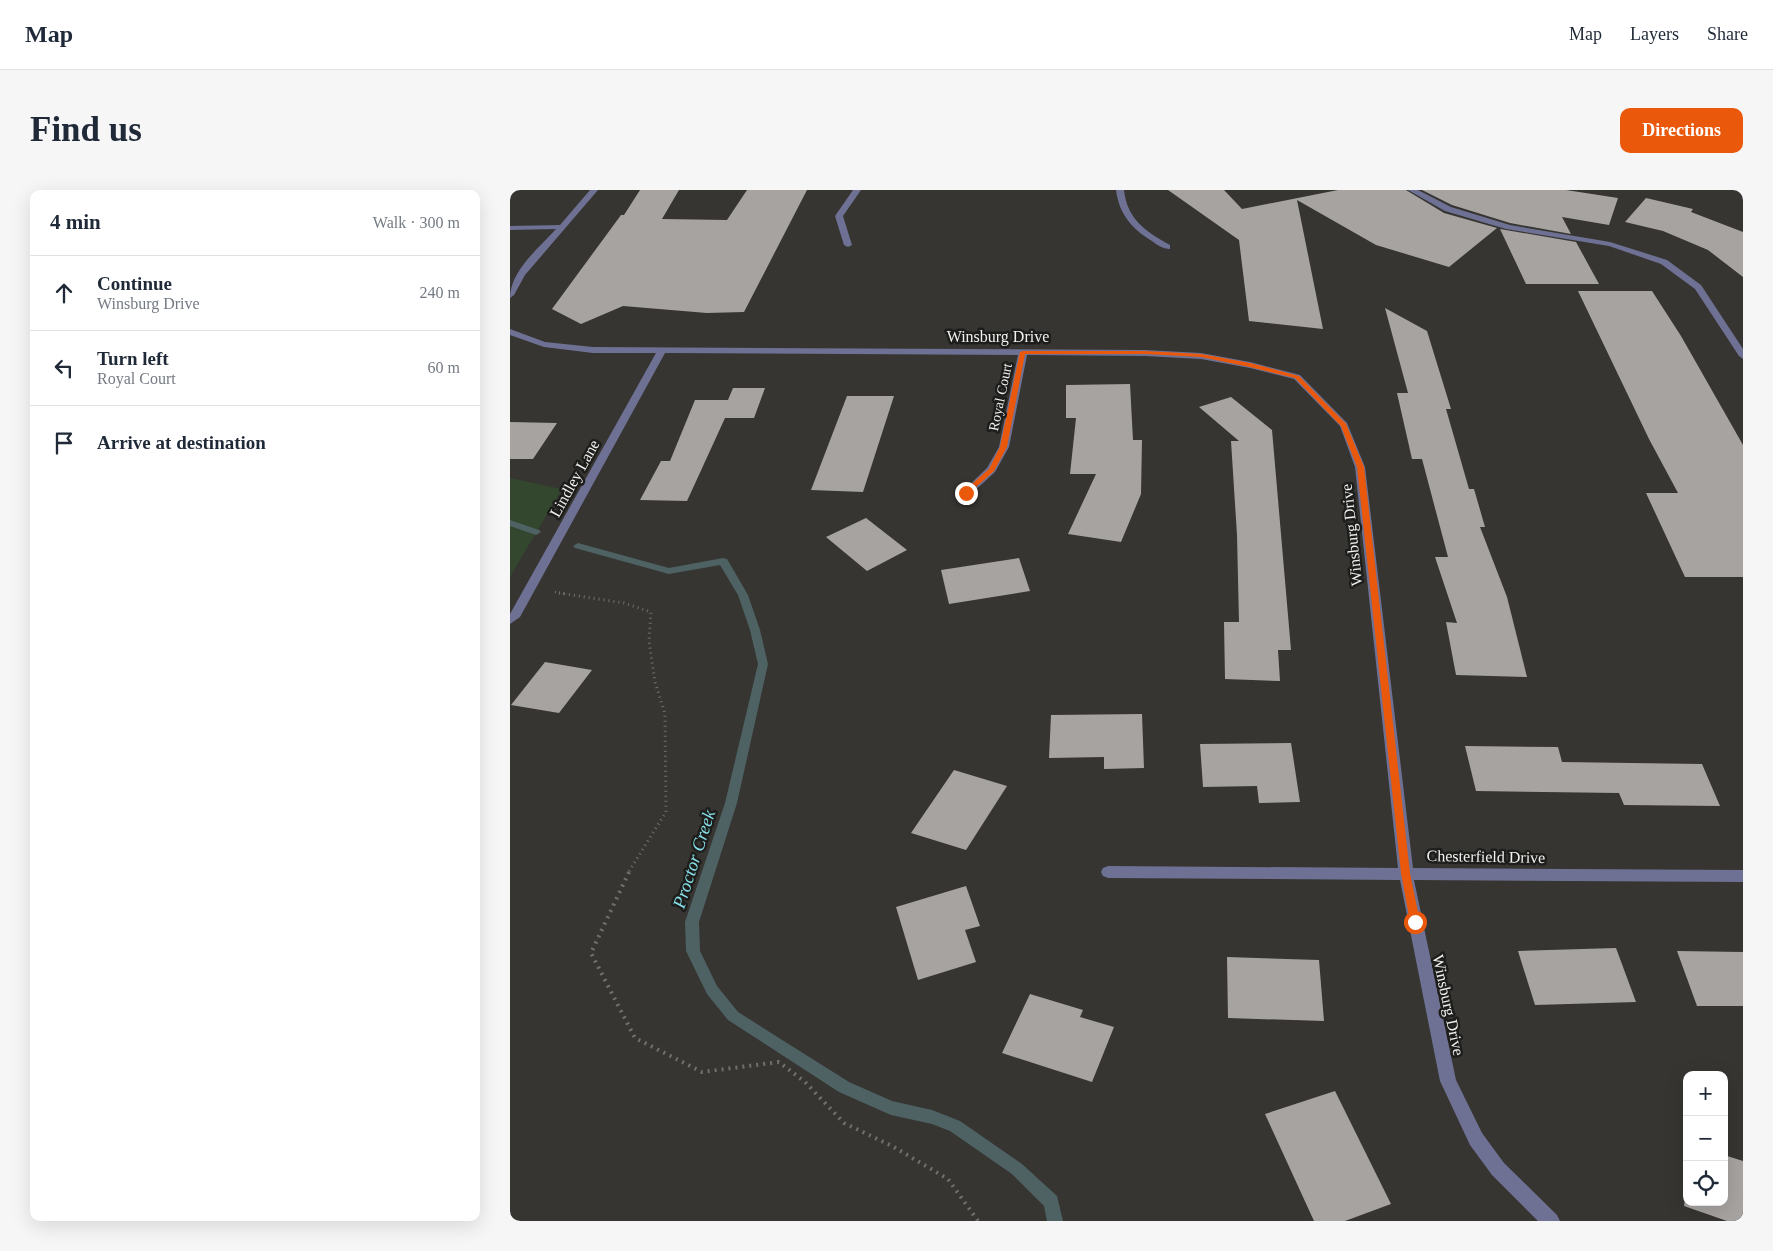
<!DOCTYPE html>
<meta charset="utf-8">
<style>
:root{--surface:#fff;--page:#f6f6f7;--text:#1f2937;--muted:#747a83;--line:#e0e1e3;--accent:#ea580c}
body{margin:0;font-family:Georgia,serif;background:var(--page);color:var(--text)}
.controls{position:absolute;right:15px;bottom:15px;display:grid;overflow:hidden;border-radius:10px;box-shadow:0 5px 20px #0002}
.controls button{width:45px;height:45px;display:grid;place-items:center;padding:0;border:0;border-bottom:1px solid var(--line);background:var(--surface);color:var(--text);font:25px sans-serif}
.stop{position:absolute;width:15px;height:15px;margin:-11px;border:4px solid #ea580c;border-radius:50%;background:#fff}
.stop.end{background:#ea580c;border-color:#fff;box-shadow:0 1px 5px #0008}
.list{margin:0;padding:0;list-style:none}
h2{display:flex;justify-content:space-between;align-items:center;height:65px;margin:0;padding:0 20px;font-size:21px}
h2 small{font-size:16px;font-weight:400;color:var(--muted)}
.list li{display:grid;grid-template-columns:32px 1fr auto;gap:15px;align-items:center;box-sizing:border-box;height:75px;padding:0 20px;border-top:1px solid var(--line)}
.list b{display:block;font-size:19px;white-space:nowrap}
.list p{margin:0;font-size:16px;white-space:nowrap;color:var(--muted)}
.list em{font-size:16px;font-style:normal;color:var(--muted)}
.icon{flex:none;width:28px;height:28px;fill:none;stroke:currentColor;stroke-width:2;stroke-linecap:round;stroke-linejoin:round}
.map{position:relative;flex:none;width:1233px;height:1031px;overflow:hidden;border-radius:10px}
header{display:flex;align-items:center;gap:30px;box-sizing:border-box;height:70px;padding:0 25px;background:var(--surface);border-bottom:1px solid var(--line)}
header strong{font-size:24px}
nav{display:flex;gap:28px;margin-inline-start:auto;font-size:18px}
.intro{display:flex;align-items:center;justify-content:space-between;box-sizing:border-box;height:120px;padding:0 30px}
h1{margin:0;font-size:35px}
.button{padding:12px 22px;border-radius:10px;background:var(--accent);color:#fff;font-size:18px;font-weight:700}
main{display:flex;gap:30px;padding:0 30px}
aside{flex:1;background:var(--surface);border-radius:10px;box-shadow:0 5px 20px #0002}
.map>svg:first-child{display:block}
.green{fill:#33462e}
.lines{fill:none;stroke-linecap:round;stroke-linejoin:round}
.stream{fill:#4e6263;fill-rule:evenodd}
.building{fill:#a7a3a1}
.path-far2{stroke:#71706d;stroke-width:2.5;stroke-dasharray:1 3;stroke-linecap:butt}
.path-far1{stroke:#71706d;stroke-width:3;stroke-dasharray:1 4;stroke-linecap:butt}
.path{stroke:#71706d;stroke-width:4;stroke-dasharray:2 5;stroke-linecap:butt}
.street{fill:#6e7193;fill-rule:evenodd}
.route{fill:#ea580c}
.labels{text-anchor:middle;stroke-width:5;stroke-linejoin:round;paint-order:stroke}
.far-street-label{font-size:14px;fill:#f0f0ee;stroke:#1d1d1b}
.street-label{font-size:16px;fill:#f0f0ee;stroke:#1d1d1b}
.water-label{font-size:18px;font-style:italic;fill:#87e0e8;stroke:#1d1d1b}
</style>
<header>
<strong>Map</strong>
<nav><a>Map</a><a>Layers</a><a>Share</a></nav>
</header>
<div class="intro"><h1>Find us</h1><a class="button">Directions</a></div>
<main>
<aside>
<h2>4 min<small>Walk · 300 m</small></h2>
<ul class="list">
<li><svg class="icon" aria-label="ahead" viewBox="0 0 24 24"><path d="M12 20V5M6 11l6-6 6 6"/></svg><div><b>Continue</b><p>Winsburg Drive</p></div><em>240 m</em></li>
<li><svg class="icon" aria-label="left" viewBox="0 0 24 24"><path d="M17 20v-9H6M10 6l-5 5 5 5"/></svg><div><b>Turn left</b><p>Royal Court</p></div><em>60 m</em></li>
<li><svg class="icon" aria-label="arrive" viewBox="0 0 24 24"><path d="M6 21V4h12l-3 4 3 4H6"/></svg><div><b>Arrive at destination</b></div></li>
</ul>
</aside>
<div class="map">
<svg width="1233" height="1031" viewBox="0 0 1233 1031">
<rect width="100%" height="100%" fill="#363532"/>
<!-- green -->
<polygon class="green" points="0,288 52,299 0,387"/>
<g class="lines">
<!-- stream -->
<g class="stream">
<polygon points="0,330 29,340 31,342 26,345 0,336"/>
<polygon points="68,353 159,378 213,368 217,369 238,405 250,440 258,474 227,613 189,732 190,761 207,796 228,822 339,892 382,911 422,920 450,931 512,974 547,1006 553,1031 537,1031 534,1016 502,984 440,941 422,934 381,925 329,902 218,830 197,804 176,761 175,732 215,613 248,474 240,440 228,405 210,375 159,384 65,358 63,356"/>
</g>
</g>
<!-- building -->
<g class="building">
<polygon points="130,0 169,0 152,29 217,30 237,0 297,0 234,122 197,123 113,116 71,134 42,119 111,25 114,25"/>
<polygon points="658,0 714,0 732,19 828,0 896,0 934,23 987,38 939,77 866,55 787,10 813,139 739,131 729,50"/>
<polygon points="912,0 1056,0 1108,8 1099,35 1052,27 1061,44 1000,33 942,15"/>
<polygon points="1136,8 1183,19 1181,22 1233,42 1233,87 1198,60 1153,41 1115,32"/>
<polygon points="990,39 1066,52 1089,94 1016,94"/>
<polygon points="1068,101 1142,101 1171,146 1233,255 1233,387 1175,387 1136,303 1168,303 1139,249"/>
<polygon points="875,118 917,141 941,219 936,219 959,299 964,299 975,337 970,337 997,407 1017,487 946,485 936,432 947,433 925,367 938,367 912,269 902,269 887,203 898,203"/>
<polygon points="620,194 623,250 632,250 631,304 611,352 558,344 586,284 560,284 566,228 556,228 556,195"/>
<polygon points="223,198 255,198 244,228 215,228 177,311 130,310 151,271 160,271 185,210 218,210"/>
<polygon points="337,206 384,206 353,302 301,300"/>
<polygon points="721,207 762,240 781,460 768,460 770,491 715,489 714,432 729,432 727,345 721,251 729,251 689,217"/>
<polygon points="0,232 47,233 23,269 0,269"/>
<polygon points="356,328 397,360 357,381 316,347"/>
<polygon points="509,368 520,401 439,414 431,380"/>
<polygon points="35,472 82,480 49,523 1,515"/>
<polygon points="632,524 634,578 594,579 594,567 539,568 541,525"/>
<polygon points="781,553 790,612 749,613 747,596 693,597 690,554"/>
<polygon points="955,556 1048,557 1052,572 1192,574 1210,616 1114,615 1109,603 966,601"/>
<polygon points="444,580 497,596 456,660 401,643"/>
<polygon points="456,696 470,736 455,740 466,772 408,790 386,717"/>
<polygon points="1106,758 1126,812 1025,815 1008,761"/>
<polygon points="1167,761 1233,762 1233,816 1187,816"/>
<polygon points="717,767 809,770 814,831 718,828"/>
<polygon points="520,804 573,820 570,827 604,837 582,892 492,863"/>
<polygon points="825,901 881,1014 835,1031 804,1031 755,924"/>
<polygon points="1214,965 1233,971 1233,1031 1217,1031 1174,1016 1177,991 1177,1012 1214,1012"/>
</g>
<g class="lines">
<!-- path-far2 -->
<polyline class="path-far2" points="45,402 56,404"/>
<!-- path-far1 -->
<polyline class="path-far1" points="49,403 114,413 141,422 139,451 145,492 155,524 156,622 118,683"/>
<!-- path -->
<polyline class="path" points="119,682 81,763 125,848 192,882 269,872 295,892 334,933 382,956 438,989 468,1031"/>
<!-- street -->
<g class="street">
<path d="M80 0H88L15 85 4 105 0 108C0 81 29 58 46 39L0 40V36L50 35Z"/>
<polygon points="343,0 351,0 333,26 342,55 338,57 334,55 325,26"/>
<path d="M606 0H614C617 29 636 42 660 55V59C653 59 647 55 642 51 622 39 609 24 606 0Z"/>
<polygon points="898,0 908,0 941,17 1000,35 1100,52 1157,70 1191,95 1233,159 1233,169 1229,166 1185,99 1151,74 1099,56 996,39 935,21"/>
<polygon points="0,139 35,152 83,157 635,160 691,163 740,172 790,185 837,233 855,277 903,678 1233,680 1233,692 904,690 946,890 972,943 994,973 1047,1025 1050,1031 1028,1031 982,985 960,955 930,891 890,690 598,688 593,686 591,682 593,678 598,676 888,678 845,277 830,236 784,189 740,178 691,169 635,166 517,165 499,257 485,282 460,305 456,306 451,303 477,278 489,257 508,165 155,163 10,427 0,434 0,424 146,163 83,163 34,157 0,145"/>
</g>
</g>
<!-- route -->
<polygon class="route" points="513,161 635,161 691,164 740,173 789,186 836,234 854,277 900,683 910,732 908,735 902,735 900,732 891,683 847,277 831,236 785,188 740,177 691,167 635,164 515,164 497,257 484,281 458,304 454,304 454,301 479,279 490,257 510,162"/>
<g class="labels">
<!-- far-street labels -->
<g class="far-street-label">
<text transform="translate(490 207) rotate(-78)" y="5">Royal Court</text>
</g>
<!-- street labels -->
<g class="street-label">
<text x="488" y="152">Winsburg Drive</text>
<text transform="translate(64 288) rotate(-61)" y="6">Lindley Lane</text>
<text transform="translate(841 345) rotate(-96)" y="6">Winsburg Drive</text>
<text transform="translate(976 666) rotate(1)" y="6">Chesterfield Drive</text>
<text transform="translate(939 815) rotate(78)" y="6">Winsburg Drive</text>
</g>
<!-- water labels -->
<g class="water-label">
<text transform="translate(184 669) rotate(-72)" y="6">Proctor Creek</text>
</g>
</g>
</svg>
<div class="controls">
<button>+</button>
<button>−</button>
<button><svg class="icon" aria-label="locate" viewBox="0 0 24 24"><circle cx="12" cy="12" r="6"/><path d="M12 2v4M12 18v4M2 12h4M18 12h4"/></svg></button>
</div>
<div class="stop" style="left:905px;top:732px"></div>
<div class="stop end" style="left:456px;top:303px"></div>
</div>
</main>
